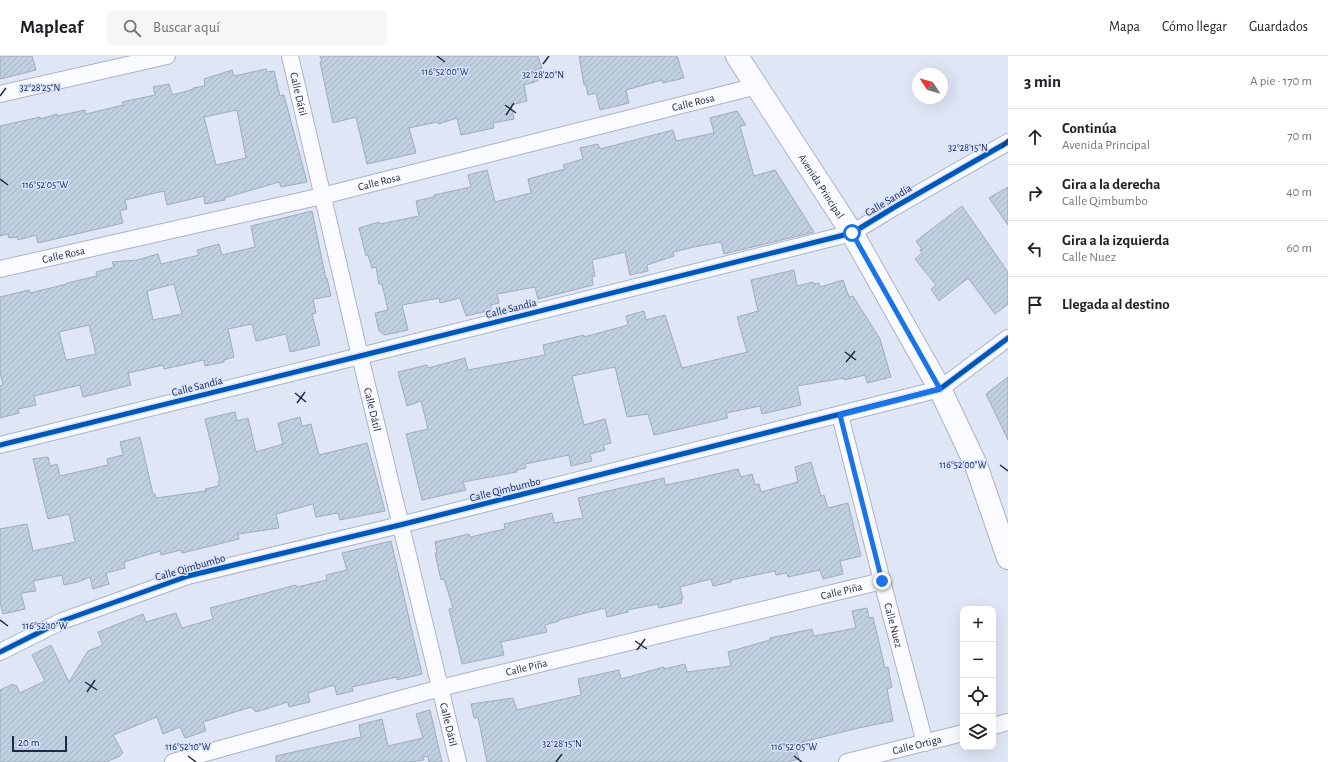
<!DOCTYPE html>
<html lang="es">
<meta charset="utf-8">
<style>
:root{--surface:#fff;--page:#f6f6f6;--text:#202124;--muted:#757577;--line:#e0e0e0}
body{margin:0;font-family:"Alegreya Sans",sans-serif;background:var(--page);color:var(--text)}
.controls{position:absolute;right:12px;bottom:12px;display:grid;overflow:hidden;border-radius:8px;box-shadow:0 4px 16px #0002}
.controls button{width:36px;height:36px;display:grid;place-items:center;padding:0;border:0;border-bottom:1px solid var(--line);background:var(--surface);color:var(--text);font:20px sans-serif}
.compass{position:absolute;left:912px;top:12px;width:36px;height:36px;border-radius:50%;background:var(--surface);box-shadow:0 4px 16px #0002;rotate:306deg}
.scale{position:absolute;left:12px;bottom:10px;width:55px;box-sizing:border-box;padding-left:4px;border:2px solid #202a45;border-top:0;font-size:11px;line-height:14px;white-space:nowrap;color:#202a45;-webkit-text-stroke:3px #d6e2fe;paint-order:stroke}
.stop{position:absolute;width:12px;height:12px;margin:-9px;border:3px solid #1a73e8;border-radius:50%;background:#fff}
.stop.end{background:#1a73e8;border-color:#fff;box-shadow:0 1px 4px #0008}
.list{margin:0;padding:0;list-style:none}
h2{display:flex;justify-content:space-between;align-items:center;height:52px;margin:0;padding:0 16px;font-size:17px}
h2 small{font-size:13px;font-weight:400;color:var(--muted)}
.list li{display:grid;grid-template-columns:26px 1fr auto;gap:12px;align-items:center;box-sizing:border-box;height:56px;padding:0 16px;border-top:1px solid var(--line)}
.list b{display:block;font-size:15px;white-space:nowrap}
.list p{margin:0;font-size:13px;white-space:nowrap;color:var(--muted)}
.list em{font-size:13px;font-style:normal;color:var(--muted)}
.icon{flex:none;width:22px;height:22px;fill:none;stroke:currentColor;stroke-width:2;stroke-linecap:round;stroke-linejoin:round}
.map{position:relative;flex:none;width:1008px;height:706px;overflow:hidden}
header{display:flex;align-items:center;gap:24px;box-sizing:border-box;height:56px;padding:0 20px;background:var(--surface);border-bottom:1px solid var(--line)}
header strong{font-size:19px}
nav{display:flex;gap:22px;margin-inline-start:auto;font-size:14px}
.search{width:280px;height:36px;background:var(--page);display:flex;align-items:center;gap:10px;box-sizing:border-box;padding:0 14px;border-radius:8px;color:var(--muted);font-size:15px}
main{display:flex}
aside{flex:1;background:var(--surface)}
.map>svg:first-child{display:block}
.building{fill:url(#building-hatch);stroke:#9eacbd;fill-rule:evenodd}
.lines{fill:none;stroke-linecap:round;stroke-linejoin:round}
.street-casing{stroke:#acb3c7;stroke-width:18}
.secondary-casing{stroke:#acb3c7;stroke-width:24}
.street{stroke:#fafbfe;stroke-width:16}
.secondary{stroke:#fafbfe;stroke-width:22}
.cycleway-casing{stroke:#d6e2fe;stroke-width:8}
.cycleway{stroke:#0057b8;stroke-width:5}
.route{stroke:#1a73e8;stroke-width:5}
.ticks{fill:none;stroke:#202a45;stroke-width:1.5}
.labels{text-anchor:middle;stroke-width:3;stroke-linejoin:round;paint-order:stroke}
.street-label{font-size:11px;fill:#202a45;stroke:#d6e2fe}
.ticks-label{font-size:10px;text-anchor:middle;fill:#202a45;stroke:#d6e2fe;stroke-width:3;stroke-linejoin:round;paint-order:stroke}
</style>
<header>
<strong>Mapleaf</strong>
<div class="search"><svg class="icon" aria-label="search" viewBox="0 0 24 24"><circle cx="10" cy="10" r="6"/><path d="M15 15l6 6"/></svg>Buscar aquí</div>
<nav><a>Mapa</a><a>Cómo llegar</a><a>Guardados</a></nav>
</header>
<main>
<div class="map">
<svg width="1008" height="706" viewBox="0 0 1008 706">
<defs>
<pattern id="building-hatch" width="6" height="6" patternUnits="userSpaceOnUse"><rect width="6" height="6" fill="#c1d0e1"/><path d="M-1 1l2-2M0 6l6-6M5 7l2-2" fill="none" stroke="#a6b3c2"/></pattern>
</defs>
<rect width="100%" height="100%" fill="#dfe6f5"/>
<!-- building -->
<g class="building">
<polygon points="0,0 32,0 36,14 0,23"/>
<polygon points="320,0 538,0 542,12 535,14 538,25 524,29 527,45 511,49 514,63 493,67 494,72 461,79 457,62 438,68 437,66 409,72 416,97 367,108 356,61 333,67 320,6 322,5"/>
<polygon points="579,0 677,0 684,22 663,27 662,24 626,34 629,47 600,54 596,37 588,39 586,29 584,29"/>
<path d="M266 13 267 16 274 15 280 40 284 39 307 126 281 131 279 126 224 142 225 144 205 148 204 140 167 149 164 135 125 144 127 153 120 155 123 167 38 187 36 179 18 184 17 181 9 182 8 178 0 180V70L40 61V63L57 58V60L85 54 86 58 123 49 122 46 155 39 153 31 169 28 172 39 191 34 193 32 205 30 204 23 232 14 234 20ZM237 54 246 102 216 109 204 61Z"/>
<polygon points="737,55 746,69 740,70 754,120 775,114 814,176 724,198 721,186 694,191 673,196 674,200 647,209 648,215 630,219 625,196 592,204 595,220 592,220 593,229 538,243 535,231 497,238 499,247 491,249 491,254 466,260 460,242 440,247 439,242 402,249 408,274 385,279 379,275 375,257 388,254 382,228 379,228 376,211 372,212 368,199 366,200 359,172 379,166 380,168 419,160 416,145 434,141 434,139 471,131 468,119 487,114 495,146 531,137 528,123 565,113 563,109 583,103 580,92 598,88 600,93 673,74 676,85 714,77 710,62"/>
<polygon points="1008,131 1008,169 989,142"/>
<polygon points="962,150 1008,216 1008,248 995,258 968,222 939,245 931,233 936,229 915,203 922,197 920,194 922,193 916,185"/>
<path d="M312 155 326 223 327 222 331 240 313 243 316 257 312 258 320 289 290 296 286 278 256 285 252 268 228 273 234 301 224 304V306L205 310 204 304 164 313 163 309 128 317 131 329 83 341 80 329 34 340 36 349 18 353 19 357 0 362V330L3 329 0 316V241L29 234 30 237 67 228V227L97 220 96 216 114 211 112 206 137 204 158 198 161 208 199 199 197 194 219 188 222 199 255 191 251 170ZM174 228 182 258 153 264 147 235ZM89 269 96 298 66 304 59 276Z"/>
<polygon points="794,214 797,230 813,226 814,228 819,227 820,231 843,224 849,241 853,240 880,283 891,321 867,327 865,319 844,324 844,322 797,330 801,349 762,358 760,350 726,357 728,362 654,379 648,358 627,361 615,311 572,320 584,369 605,363 611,387 603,389 605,394 590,398 592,405 571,410 569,399 525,408 526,412 516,414 517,416 463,426 466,434 422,444 406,378 428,373 421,345 407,350 398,316 427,309 428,312 465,302 468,314 545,299 543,289 584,279 584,281 628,269 626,260 644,255 646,264 665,259 682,312 747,296 737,261 758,255 751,224"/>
<polygon points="1008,321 1008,384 986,338"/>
<polygon points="235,356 237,365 248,362 256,396 283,388 278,367 300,361 302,370 311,368 319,399 367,387 385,455 340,464 338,457 316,461 313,448 276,458 279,472 238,478 239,483 182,497 181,494 161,499 160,495 124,506 125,512 106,517 109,528 93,533 90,521 78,526 64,529 62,519 33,525 36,535 21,537 25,553 3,558 0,546 0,473 27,468 33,495 75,486 69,458 48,463 33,403 48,401 50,410 57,408 60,420 108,409 107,403 123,399 120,386 140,381 153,438 155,438 156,442 206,435 205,433 219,430 218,425 220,425 205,363"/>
<polygon points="811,406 821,440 824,439 828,452 848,447 861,500 840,505 843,518 823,523 820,514 788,521 787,517 776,519 775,515 731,524 731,526 713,530 711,523 680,531 683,543 681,543 682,547 659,552 658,548 627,554 628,556 607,561 605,552 558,564 559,565 545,569 547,576 501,586 504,599 462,608 449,553 453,552 444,523 441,524 435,497 437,497 435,486 469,478 470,481 505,473 504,468 552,457 554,467 583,462 578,442 664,422 665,429 690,424 738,413 741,421 752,418 755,429 759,428 761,436 798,426 795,411"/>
<polygon points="391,485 422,618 397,624 397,621 352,631 353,635 337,639 334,629 308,637 310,646 289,651 288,646 256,656 251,651 203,666 206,675 185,682 180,671 163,678 157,661 113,679 123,697 120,699 120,700 106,706 0,706 0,634 13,628 14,630 16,629 20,637 45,625 32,599 51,589 69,626 88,595 103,589 98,576 143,558 146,566 176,557 182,572 213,563 210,552 296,529 297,531 327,524 326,519 347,514 342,497"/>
<polygon points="867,552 869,562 873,561 885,612 888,611 892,631 887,633 893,665 858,672 795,688 799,703 787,706 487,706 478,661 474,662 471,648 513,642 517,654 581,639 578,623 619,614 621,623 664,611 664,613 685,608 687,616 731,610 728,596 770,584 770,582 812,573 814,580 856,572 852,555"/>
<polygon points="430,654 442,706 429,706 428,700 423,701 424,704 411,706 276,706 276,700 361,681 359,669 382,663 388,690 423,682 416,658"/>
</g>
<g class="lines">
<!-- street casing -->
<g class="street-casing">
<g id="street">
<path id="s1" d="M290 0 360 300 458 706"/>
<polyline points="0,38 167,0"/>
<path id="s2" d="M0 213 322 140 757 30"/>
<path id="s3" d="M840 359 882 525 925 687"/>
<polyline points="0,389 360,300 852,177 893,152 1008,86"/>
<polyline points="0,596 62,565 188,520 400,469 940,333 1008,282"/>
<polyline points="993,670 1008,666"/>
<path id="s4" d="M173 706 440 632 882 525"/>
<path id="s5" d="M847 706 963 677"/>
</g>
</g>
<!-- secondary casing -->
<g class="secondary-casing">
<g id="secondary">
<path id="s6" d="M737 0 852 177 940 333 976 409 1008 502"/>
</g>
</g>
<!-- street -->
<use href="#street" class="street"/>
<!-- secondary -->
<use href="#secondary" class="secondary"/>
<!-- cycleway casing -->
<g class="cycleway-casing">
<g id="cycleway">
<polyline points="0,389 360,300 852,177 893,152 1008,86"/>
<polyline points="0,596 62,565 188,520 400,469 940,333 1008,282"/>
</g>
</g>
<!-- cycleway -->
<use href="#cycleway" class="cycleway"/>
</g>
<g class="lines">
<!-- route -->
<polyline class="route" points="852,177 940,333 840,359 882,525"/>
</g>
<!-- ticks -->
<path class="ticks" d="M437 0 445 6M543 8 549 0M0 40 6 32M505 49 516 57M506 59 514 47M1002 92 1008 83M0 123 8 129M845 296 856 304M846 306 855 295M295 337 306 346M297 347 305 336M1000 409 1008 415M0 564 8 570M635 585 647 593M637 594 645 583M85 626 97 634M87 636 95 624M188 700 196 706M794 700 802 706M556 706 562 698"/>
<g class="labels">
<!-- street labels -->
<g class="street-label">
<text dy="4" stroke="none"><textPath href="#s1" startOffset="39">Calle Dátil</textPath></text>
<text dy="4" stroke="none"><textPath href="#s2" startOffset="713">Calle Rosa</textPath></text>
<text dy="4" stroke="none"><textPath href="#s2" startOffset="389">Calle Rosa</textPath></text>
<text dy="4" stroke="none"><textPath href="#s6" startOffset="155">Avenida Principal</textPath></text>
<text transform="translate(888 144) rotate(-31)" y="4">Calle Sandía</text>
<text dy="4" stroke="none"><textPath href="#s2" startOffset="65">Calle Rosa</textPath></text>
<text transform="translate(511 252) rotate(-14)" y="4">Calle Sandía</text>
<text transform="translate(197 330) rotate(-14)" y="4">Calle Sandía</text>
<text dy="4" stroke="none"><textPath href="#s1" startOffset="363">Calle Dátil</textPath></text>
<text transform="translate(505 433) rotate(-14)" y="4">Calle Qimbumbo</text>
<text transform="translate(190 511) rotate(-16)" y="4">Calle Qimbumbo</text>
<text dy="4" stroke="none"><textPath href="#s4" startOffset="690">Calle Piña</textPath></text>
<text dy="4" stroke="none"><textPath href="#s3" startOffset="217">Calle Nuez</textPath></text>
<text dy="4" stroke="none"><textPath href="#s4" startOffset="366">Calle Piña</textPath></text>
<text dy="4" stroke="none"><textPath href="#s1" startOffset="687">Calle Dátil</textPath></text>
<text dy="4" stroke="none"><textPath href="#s5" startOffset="72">Calle Ortiga</textPath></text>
</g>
</g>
<g class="ticks-label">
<text x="445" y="19">116°52'00"W</text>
<text x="543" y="22">32°28'20"N</text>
<text x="40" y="35">32°28'25"N</text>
<text x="968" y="95">32°28'15"N</text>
<text x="45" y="132">116°52'05"W</text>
<text x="963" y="412">116°52'00"W</text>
<text x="45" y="573">116°52'10"W</text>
<text x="562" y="691">32°28'15"N</text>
<text x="188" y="694">116°52'10"W</text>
<text x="794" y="694">116°52'05"W</text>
</g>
</svg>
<div class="controls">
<button>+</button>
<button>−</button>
<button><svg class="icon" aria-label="locate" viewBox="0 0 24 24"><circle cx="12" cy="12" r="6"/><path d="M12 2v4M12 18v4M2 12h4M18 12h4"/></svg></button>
<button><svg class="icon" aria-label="layers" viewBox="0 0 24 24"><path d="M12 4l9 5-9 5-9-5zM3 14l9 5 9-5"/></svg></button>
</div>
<svg class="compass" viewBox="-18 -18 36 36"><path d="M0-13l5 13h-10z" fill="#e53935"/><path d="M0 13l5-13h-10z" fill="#757577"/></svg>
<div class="scale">20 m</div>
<div class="stop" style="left:852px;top:177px"></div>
<div class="stop end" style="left:882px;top:525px"></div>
</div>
<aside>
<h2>3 min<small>A pie · 170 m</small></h2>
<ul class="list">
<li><svg class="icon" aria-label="ahead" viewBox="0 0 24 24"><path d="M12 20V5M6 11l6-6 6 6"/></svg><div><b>Continúa</b><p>Avenida Principal</p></div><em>70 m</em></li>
<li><svg class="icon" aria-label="right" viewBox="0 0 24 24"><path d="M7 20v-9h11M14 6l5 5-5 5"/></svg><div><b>Gira a la derecha</b><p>Calle Qimbumbo</p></div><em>40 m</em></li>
<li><svg class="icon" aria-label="left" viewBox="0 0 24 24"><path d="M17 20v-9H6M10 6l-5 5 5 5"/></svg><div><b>Gira a la izquierda</b><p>Calle Nuez</p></div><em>60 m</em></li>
<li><svg class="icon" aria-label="arrive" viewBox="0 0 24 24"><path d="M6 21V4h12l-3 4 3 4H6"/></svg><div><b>Llegada al destino</b></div></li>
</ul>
</aside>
</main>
